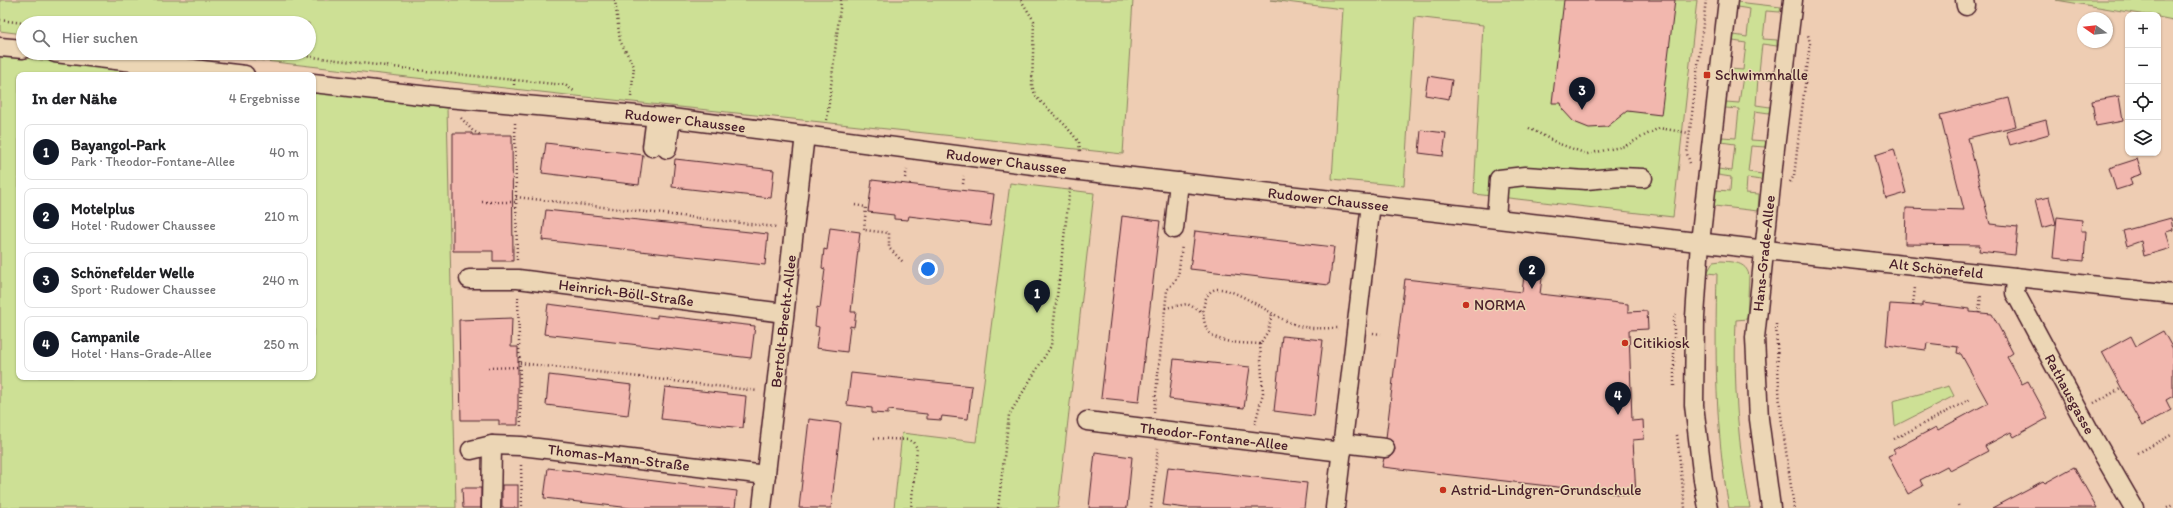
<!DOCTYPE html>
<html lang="de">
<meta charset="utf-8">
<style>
:root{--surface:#fff;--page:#f2f2f2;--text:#202124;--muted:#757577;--line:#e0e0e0;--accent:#111827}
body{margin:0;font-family:Itim,sans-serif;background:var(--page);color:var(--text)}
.controls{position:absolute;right:12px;top:12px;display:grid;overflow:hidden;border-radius:8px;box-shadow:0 1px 3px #0004}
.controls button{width:36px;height:36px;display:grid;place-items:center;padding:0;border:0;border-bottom:1px solid var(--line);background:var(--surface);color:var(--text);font:20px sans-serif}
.compass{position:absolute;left:2077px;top:12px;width:36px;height:36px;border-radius:50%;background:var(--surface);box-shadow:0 1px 3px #0004;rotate:284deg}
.you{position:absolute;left:928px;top:269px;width:14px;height:14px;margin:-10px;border:3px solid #fff;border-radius:50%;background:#1a73e8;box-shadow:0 0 0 6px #1a73e833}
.badge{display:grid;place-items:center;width:26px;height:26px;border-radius:50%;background:var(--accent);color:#fff;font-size:13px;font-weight:700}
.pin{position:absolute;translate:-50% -33px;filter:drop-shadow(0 1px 2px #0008)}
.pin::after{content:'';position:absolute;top:21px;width:14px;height:12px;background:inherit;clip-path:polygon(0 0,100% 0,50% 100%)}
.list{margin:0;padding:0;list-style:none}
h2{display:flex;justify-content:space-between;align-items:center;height:52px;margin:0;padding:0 16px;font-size:17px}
h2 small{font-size:13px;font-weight:400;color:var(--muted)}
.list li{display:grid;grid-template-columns:26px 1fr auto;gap:12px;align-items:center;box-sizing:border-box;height:56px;margin:0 8px 8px;padding:0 8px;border:1px solid var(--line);border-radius:8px}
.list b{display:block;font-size:15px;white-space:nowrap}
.list p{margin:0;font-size:13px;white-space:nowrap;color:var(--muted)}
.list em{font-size:13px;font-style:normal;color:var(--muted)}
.icon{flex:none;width:22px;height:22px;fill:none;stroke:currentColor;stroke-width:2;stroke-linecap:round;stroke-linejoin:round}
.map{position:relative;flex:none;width:2173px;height:508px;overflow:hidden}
.search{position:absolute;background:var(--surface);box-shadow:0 1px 3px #0004;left:16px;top:16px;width:300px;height:44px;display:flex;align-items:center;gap:10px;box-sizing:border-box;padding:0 14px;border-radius:22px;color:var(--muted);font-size:15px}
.panel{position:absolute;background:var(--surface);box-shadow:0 1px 3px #0004;left:16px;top:72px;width:300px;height:308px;border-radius:8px}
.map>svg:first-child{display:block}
.green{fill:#cde095;stroke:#8c8060}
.building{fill:#f2b7ae;stroke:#4a1f2b}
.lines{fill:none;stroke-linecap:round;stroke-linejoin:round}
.minor-casing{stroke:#4a1f2b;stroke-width:21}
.path{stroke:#4a1f2b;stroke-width:2.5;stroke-dasharray:1 3;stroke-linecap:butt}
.minor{stroke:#ecd6b5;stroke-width:18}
.poi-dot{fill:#c8321e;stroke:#ecd6b5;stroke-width:1.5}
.labels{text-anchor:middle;stroke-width:3;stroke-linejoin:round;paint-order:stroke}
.poi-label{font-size:15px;fill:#4a1f2b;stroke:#ecd6b5;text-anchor:start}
.street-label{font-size:15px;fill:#4a1f2b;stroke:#ecd6b5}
</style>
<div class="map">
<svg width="2173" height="508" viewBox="0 0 2173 508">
<rect width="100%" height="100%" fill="#eecdb3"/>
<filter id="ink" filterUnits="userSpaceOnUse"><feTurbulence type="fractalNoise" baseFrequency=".025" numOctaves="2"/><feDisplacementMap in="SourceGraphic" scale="8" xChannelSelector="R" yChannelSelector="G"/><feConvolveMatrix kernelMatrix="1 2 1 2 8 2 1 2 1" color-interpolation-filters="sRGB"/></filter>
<g filter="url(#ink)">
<!-- green -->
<g class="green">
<polygon points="0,0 1133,0 1123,154 585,97 194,53 309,53 309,23 23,23 23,34 0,31"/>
<polygon points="1270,0 1697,0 1673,217 1474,194 1483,25 1415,17 1404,186 1332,179 1343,9"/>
<polygon points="2056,0 2173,0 2173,20 2158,17 2158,15 2146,15"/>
<polygon points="1737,2 1781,7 1780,12 1766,11 1763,39 1777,40 1777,46 1762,44 1759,72 1773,74 1773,79 1758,78 1756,105 1770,107 1769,113 1755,111 1751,140 1766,141 1765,147 1751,146 1748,172 1762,174 1761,180 1747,178 1746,193 1759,194 1758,211 1714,206 1716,190 1730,191 1731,177 1718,175 1718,169 1732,171 1735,144 1721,142 1722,137 1736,138 1739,109 1725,108 1726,102 1739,103 1743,76 1729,74 1730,69 1743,70 1746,43 1733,41 1734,35 1747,37 1750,9 1737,7"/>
<polygon points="0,55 169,75 19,75 19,377 313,377 313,92 447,108 456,508 0,508"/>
<polygon points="1010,183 1094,193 1058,508 894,508 902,433 976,442"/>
<path d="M1721 261C1733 262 1746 262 1749 275L1747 319 1736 320C1733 383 1738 446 1750 508H1729C1715 430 1715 353 1717 274L1707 273 1713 262Z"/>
<polygon points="1949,386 1954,396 1895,426 1893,401"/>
</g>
<!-- building -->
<g class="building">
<polygon points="1564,0 1675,0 1661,115 1627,111 1607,127 1589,128 1574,122 1563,110 1561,103 1552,103"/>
<polygon points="1428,76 1452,80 1449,99 1425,95"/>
<polygon points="2119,96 2123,121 2096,126 2092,101"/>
<polygon points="2009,98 2016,126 1968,138 1990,224 2018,227 2015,255 1979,251 1980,245 1905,244 1906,208 1964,210 1940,115"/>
<polygon points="2046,120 2049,134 2010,145 2006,131"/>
<polygon points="1421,130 1446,133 1443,156 1419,153"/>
<polygon points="453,133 472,133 472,135 512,135 513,261 493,261 493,251 453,251"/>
<polygon points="546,143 643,155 639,185 542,173"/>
<polygon points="1894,149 1906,193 1886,199 1875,155"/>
<polygon points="675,159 774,170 771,198 672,187"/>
<polygon points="2137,159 2142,174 2130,178 2132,185 2116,190 2109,168"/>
<polygon points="872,180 994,194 990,226 909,216 908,220 894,219 894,215 868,212"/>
<polygon points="2049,197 2056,224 2042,228 2035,200"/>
<polygon points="546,210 768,234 765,265 542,240"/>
<polygon points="1122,216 1160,221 1139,402 1101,398"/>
<polygon points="2057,217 2082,220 2081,231 2086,231 2084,261 2053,258"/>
<polygon points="2171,218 2173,230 2166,232 2171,248 2144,256 2141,241 2127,246 2123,231"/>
<polygon points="830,228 860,232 851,312 856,312 854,327 850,326 847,352 816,348 819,327 815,326 817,307 820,308 825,269 822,268 824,249 827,250"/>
<polygon points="1195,231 1334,247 1329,285 1190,269"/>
<polygon points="1524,276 1542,278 1540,294 1628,304 1628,312 1647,311 1648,329 1629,330 1632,421 1643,420 1644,439 1633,440 1636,496 1382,467 1384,458 1390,457 1395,450 1394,444 1386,438 1405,279 1522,292"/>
<polygon points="1922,303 1970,309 1970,312 1992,314 2013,353 2007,357 2022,384 2028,381 2048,418 2014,437 2011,432 1985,446 1988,451 1950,471 1947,466 1920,480 1923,486 1908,494 1888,456 1895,453 1893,450 1936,427 1938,430 1988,403 1961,354 1957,353 1958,347 1927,343 1926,350 1886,345 1890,304 1922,306"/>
<polygon points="548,304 657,318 657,315 755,326 751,358 544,334"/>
<polygon points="512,318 511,347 518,347 518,425 499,425 499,420 461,420 459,320"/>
<polygon points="2163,331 2173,349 2173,396 2166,400 2171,410 2142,426 2102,352 2131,336 2136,346"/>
<polygon points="1282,336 1323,340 1314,416 1274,411"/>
<polygon points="1174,359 1250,367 1244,408 1169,399"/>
<polygon points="851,373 972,386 968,419 942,416 941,420 927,419 927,414 888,410 888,414 872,413 872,408 847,405"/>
<polygon points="549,375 632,385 628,415 546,405"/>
<polygon points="665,387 746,396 743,428 661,419"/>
<polygon points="809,419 841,423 831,508 799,508"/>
<polygon points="1095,452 1132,457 1127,508 1089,508"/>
<polygon points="1168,467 1307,483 1304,508 1186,508 1163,505"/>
<polygon points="2074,467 2097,508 1992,508 2043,481 2045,483"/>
<polygon points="548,468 737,491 735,508 631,508 544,498"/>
<rect x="502" y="485" width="16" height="23"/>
<polygon points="462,488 481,488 481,508 463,508"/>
</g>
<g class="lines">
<!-- minor casing -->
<g class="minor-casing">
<g id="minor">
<polyline points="1965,0 1966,6"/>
<polyline points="0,47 23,49"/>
<polyline points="55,53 245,75"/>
<path id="s1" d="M313 83 447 98 671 118 1072 170 1784 252 2173 294"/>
<polyline points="652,147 656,117"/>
<polyline points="667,149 671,118"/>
<polyline points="1496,218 1499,179 1525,176 1586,180 1620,177 1643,178"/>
<polyline points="1174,229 1179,182"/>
<path id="s2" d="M2016 277 2015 293 2018 298 2089 430 2134 508"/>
<path id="s3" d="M469 279H518L784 313"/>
<path id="s4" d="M1087 421 1342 452"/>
<polyline points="1342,443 1385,448"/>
<path id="s5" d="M471 450 492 445 521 446 766 475"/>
<polyline points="491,508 492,445"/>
<path id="s6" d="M762 508 805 135"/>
<polyline points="1335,508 1371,204"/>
<polyline points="1708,508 1703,480 1694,405 1695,317 1700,242 1728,0"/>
<path id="s7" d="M1771 508 1759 419 1755 338 1775 148 1793 0"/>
</g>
</g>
<!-- path -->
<g class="path">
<polyline points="615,0 620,41 634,66 631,97"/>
<polyline points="1021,0 1034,21 1032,86 1036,97 1065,125 1079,142 1080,152"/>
<polyline points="0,20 23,23"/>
<polyline points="280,53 434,72 565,85 574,91"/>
<polyline points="514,80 514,86"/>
<polyline points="461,118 473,131 481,135"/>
<polyline points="827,120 841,0"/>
<polyline points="515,123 517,262"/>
<polyline points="1529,128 1557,143 1587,154 1625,146 1659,128 1689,133"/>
<polyline points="1690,163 1687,154 1706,0"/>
<polyline points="905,178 907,170"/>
<polyline points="1790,182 1794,176 1810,43 1808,35"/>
<polyline points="963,184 964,176"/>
<polyline points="516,197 776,227"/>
<polyline points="482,202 516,202"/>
<polyline points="855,205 866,207 864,230 889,233 889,248 903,262"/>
<polyline points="518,297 521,428"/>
<polyline points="1913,305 1915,287"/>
<polyline points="1165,308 1187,304 1203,312"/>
<polyline points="1979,313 1981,294"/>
<polyline points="1776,324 1780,408 1794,508"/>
<polyline points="1373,333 1381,334"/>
<path d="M1260 344C1245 343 1224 344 1212 335 1199 326 1200 288 1219 289 1237 289 1273 316 1291 323 1307 330 1322 328 1339 328"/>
<polyline points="520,363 758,391"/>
<polyline points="488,368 520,367"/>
<polyline points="1674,386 1674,318 1676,314"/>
<polyline points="2094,403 2122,388"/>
<polyline points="1154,412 1167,290 1178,277 1182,245"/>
<polyline points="1255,424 1263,393 1260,344 1268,331 1272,314"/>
<polyline points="1677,435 1685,508"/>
<polyline points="874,438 909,440 913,442 917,448 911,508"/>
<polyline points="1894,439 1971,399"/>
<polyline points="2138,453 2173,434"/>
<polyline points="521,465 522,508"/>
<polyline points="1958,505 1959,508"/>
<polyline points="998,508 1009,415 1051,346 1070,188"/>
<polyline points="1151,508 1158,448"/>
<polyline points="2167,508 2173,505"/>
</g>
<!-- minor -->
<use href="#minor" class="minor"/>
</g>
</g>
<!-- markers -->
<g class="poi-dot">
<rect x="1703" y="71" width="8" height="8" rx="2"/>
<circle cx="1466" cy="305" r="4"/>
<circle cx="1625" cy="343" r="4"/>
<circle cx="1443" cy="490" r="4"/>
</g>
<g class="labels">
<!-- poi labels -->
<g class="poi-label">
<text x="1715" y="80">Schwimmhalle</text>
<text x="1474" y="310">NORMA</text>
<text x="1633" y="348">Citikiosk</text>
<text x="1451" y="495">Astrid-Lindgren-Grundschule</text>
</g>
<!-- street labels -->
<g class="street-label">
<text dy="5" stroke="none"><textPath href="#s1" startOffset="374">Rudower Chaussee</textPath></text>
<text dy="5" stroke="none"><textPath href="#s1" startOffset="698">Rudower Chaussee</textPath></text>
<text dy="5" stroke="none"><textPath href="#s1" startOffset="1022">Rudower Chaussee</textPath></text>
<text dy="5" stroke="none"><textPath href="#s7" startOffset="256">Hans-Grade-Allee</textPath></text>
<text dy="5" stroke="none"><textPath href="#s1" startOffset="1634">Alt Schönefeld</textPath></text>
<text dy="5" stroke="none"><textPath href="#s3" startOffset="158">Heinrich-Böll-Straße</textPath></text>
<text dy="5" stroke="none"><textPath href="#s6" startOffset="188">Bertolt-Brecht-Allee</textPath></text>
<text dy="5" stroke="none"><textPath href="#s2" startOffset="131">Rathausgasse</textPath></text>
<text dy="5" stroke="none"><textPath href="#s4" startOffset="128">Theodor-Fontane-Allee</textPath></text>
<text dy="5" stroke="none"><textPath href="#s5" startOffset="149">Thomas-Mann-Straße</textPath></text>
</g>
</g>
</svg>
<div class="controls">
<button>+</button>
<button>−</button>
<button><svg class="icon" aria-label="locate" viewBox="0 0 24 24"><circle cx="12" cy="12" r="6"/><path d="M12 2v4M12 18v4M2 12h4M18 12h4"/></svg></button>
<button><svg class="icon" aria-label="layers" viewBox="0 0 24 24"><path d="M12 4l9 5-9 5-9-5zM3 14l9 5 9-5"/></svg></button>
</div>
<svg class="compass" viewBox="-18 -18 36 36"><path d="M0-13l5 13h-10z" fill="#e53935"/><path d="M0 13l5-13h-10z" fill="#757577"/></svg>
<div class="you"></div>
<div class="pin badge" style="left:1037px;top:313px">1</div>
<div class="pin badge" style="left:1532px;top:289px">2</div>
<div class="pin badge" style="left:1582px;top:110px">3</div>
<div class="pin badge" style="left:1618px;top:415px">4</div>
<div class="search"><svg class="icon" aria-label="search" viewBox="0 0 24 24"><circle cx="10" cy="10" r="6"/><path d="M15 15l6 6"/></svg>Hier suchen</div>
<section class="panel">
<h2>In der Nähe<small>4 Ergebnisse</small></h2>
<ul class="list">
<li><span class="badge">1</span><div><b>Bayangol-Park</b><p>Park · Theodor-Fontane-Allee</p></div><em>40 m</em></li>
<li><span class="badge">2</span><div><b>Motelplus</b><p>Hotel · Rudower Chaussee</p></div><em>210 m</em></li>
<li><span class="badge">3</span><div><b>Schönefelder Welle</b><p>Sport · Rudower Chaussee</p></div><em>240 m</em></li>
<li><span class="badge">4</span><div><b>Campanile</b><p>Hotel · Hans-Grade-Allee</p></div><em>250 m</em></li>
</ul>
</section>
</div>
